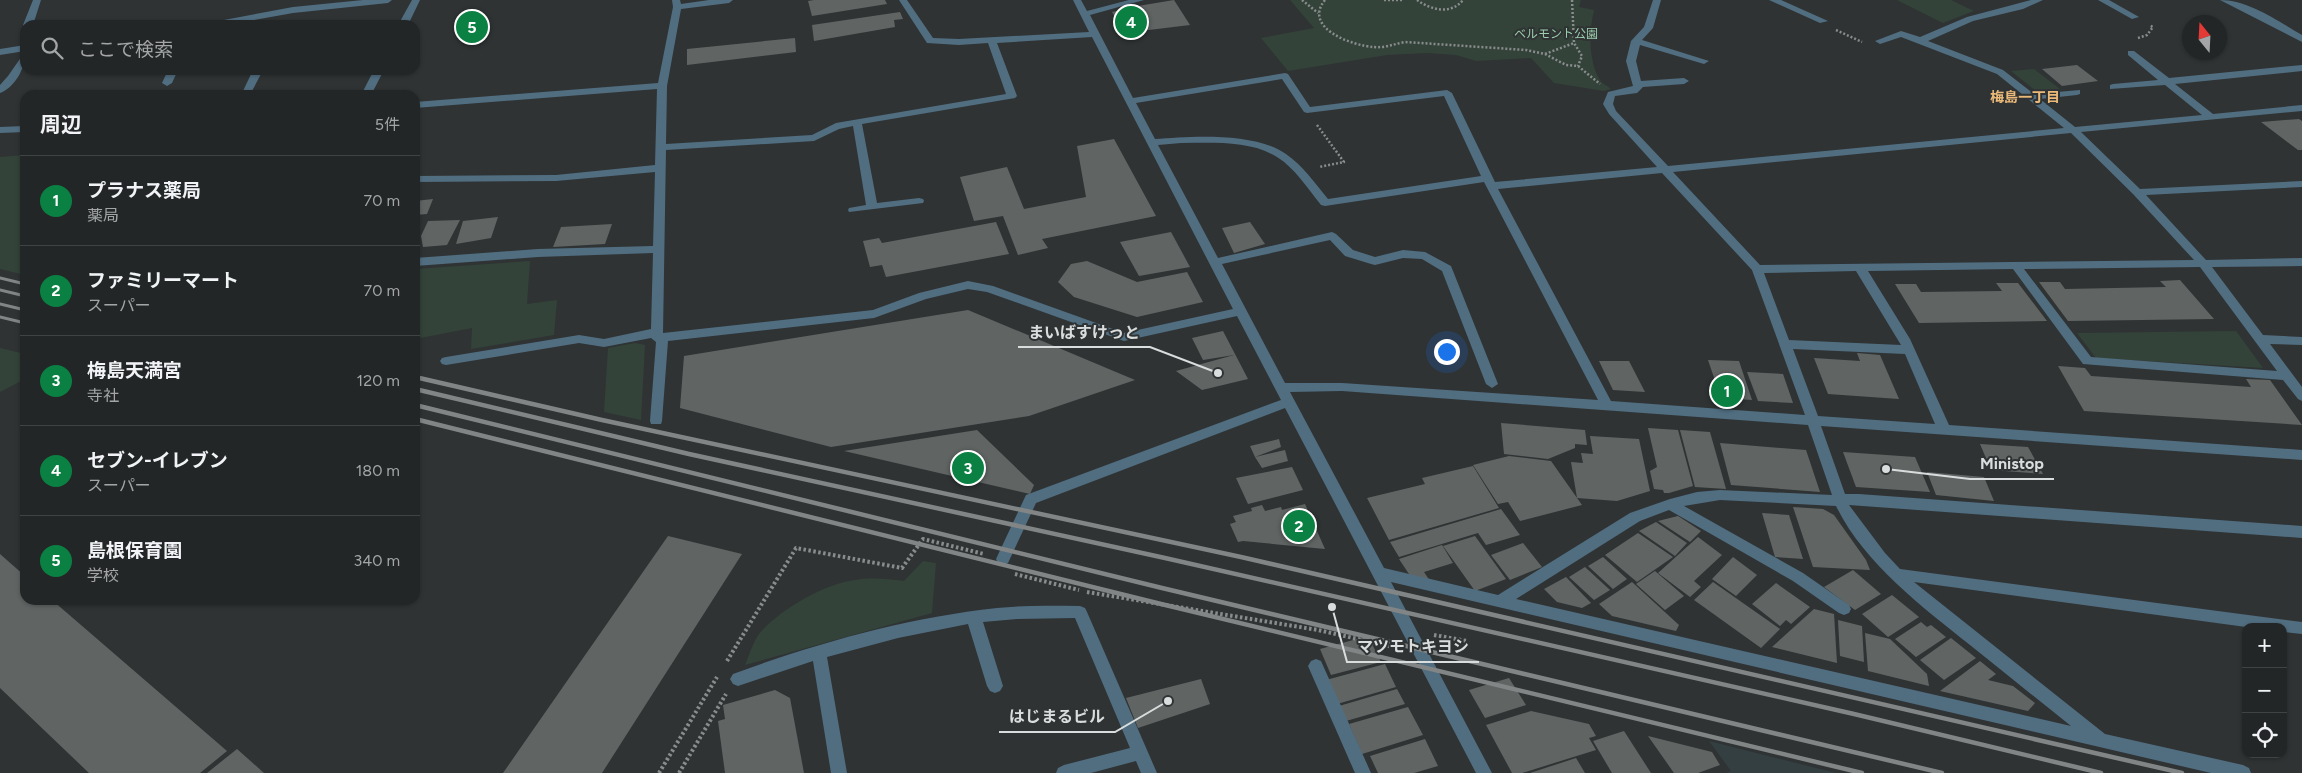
<!DOCTYPE html>
<html lang="ja">
<meta charset="utf-8">
<style>
:root{--surface:#232627;--page:#2f3233;--text:#f1f3f6;--muted:#a3a5a7;--line:#404344;--accent:#0b8043}
body{margin:0;font-family:Figtree,"Noto Sans JP",sans-serif;background:var(--page);color:var(--text)}
.controls{position:absolute;right:15px;bottom:15px;display:grid;overflow:hidden;border-radius:10px;box-shadow:0 1px 4px #0004}
.controls button{width:45px;height:45px;display:grid;place-items:center;padding:0;border:0;border-bottom:1px solid var(--line);background:var(--surface);color:var(--text);font:25px sans-serif}
.compass{position:absolute;left:2182px;top:15px;width:45px;height:45px;border-radius:50%;background:var(--surface);box-shadow:0 1px 4px #0004;rotate:342deg}
.you{position:absolute;left:1446px;top:351px;width:18px;height:18px;margin:-12px;border:4px solid #fff;border-radius:50%;background:#1a73e8;box-shadow:0 0 0 8px #1a73e833}
.badge{display:grid;place-items:center;width:32px;height:32px;border-radius:50%;background:var(--accent);color:#fff;font-size:16px;font-weight:700}
.pin{position:absolute;translate:-50% -50%;border:2px solid #fff;box-shadow:0 1px 5px #0006}
.list{margin:0;padding:0;list-style:none}
h2{display:flex;justify-content:space-between;align-items:center;height:65px;margin:0;padding:0 20px;font-size:21px}
h2 small{font-size:16px;font-weight:400;color:var(--muted)}
.list li{display:grid;grid-template-columns:32px 1fr auto;gap:15px;align-items:center;box-sizing:border-box;height:90px;padding:0 20px;border-top:1px solid var(--line)}
.list b{display:block;font-size:19px;white-space:nowrap}
.list p{margin:0;font-size:16px;white-space:nowrap;color:var(--muted)}
.list em{font-size:16px;font-style:normal;color:var(--muted)}
.icon{flex:none;width:28px;height:28px;fill:none;stroke:currentColor;stroke-width:2;stroke-linecap:round;stroke-linejoin:round}
.map{position:relative;flex:none;width:2302px;height:773px;overflow:hidden}
.search{position:absolute;background:var(--surface);box-shadow:0 1px 4px #0004;left:20px;top:20px;width:400px;height:55px;display:flex;align-items:center;gap:12px;box-sizing:border-box;padding:0 18px;border-radius:15px;color:var(--muted);font-size:19px}
.panel{position:absolute;background:var(--surface);box-shadow:0 1px 4px #0004;left:20px;top:90px;width:400px;height:515px;border-radius:15px}
.map>svg:first-child{display:block}
.built{fill:#333f41}
.green{fill:#334339}
.building{fill:#606564}
.lines{fill:none;stroke-linecap:round;stroke-linejoin:round}
.path-far1{stroke:#898c8d;stroke-width:2.5;stroke-dasharray:2 2;stroke-linecap:butt}
.path{stroke:#898c8d;stroke-width:4;stroke-dasharray:2.5 2.5;stroke-linecap:butt}
.minor{fill:#516e81;fill-rule:evenodd}
.rail-far1{stroke:#818585;stroke-width:3}
.rail{stroke:#818585;stroke-width:4.5}
.labels{text-anchor:middle;stroke-width:4;stroke-linejoin:round;paint-order:stroke}
.far-park-label{font-size:12px;fill:#9bceac;stroke:#2f3334}
.far-neighbourhood-label{font-size:14px;font-weight:bold;fill:#ebba79;stroke:#2f3334}
.leader{fill:none;stroke:#dadddd;stroke-width:2}
.callout-dot{fill:#dadddd;stroke:#2f3334;stroke-width:2}
.callout-label{font-size:16px;text-anchor:middle;font-weight:bold;fill:#dadddd;stroke:#2f3334;stroke-width:4;stroke-linejoin:round;paint-order:stroke}
</style>
<div class="map">
<svg width="2302" height="773" viewBox="0 0 2302 773">
<rect width="100%" height="100%" fill="#2f3334"/>
<!-- built -->
<polygon class="built" points="1709,741 1836,773 1726,773 1731,771"/>
<!-- green -->
<g class="green">
<path d="M1290 0H1581L1579 7 1594 10C1589 31 1588 61 1600 80 1603 85 1607 85 1611 89L1604 91 1554 83 1531 58 1476 61 1456 55 1427 53 1387 55 1288 71 1261 38 1314 28Z"/>
<polygon points="1897,0 1951,0 1974,11 1943,23"/>
<polygon points="2034,69 2060,89 2036,91 2011,71"/>
<polygon points="25,155 25,275 0,269 0,157"/>
<polygon points="530,261 527,304 557,300 554,335 471,349 472,328 415,339 415,269"/>
<polygon points="2236,331 2263,368 2096,358 2077,333"/>
<polygon points="635,343 645,345 641,420 604,412 608,348"/>
<polygon points="0,348 25,354 25,379 0,392"/>
<path d="M923 561 936 563 932 613 745 665C749 656 753 642 759 634 779 610 824 584 855 580 871 577 888 579 904 581Z"/>
</g>
<!-- building -->
<g class="building">
<polygon points="814,0 885,0 887,4 812,16 808,1"/>
<polygon points="1174,0 1190,25 1124,33 1112,12 1132,7"/>
<polygon points="900,12 903,19 894,20 895,27 814,41 812,25"/>
<polygon points="795,38 796,52 687,65 687,49"/>
<polygon points="2077,65 2098,81 2062,86 2042,69"/>
<polygon points="2299,119 2302,121 2302,150 2298,150 2261,122"/>
<polygon points="1114,139 1156,216 1042,239 1048,248 1018,255 1003,216 974,221 960,177 1007,167 1024,209 1086,197 1077,146"/>
<polygon points="433,199 427,214 415,215 415,201"/>
<polygon points="498,217 491,238 456,244 463,221"/>
<polygon points="460,220 447,245 423,247 421,236 428,221"/>
<polygon points="996,222 1009,254 886,277 882,265 870,267 863,241 879,238 882,243"/>
<polygon points="1250,222 1265,244 1234,253 1222,228"/>
<polygon points="612,224 605,244 553,247 561,227"/>
<polygon points="1171,232 1190,267 1139,276 1120,242"/>
<polygon points="1087,261 1137,282 1187,272 1203,302 1137,317 1074,297 1058,282 1071,264"/>
<polygon points="2180,280 2214,319 2068,321 2039,282 2060,282 2065,289 2166,287 2160,281"/>
<polygon points="1996,283 2018,283 2047,321 1919,323 1895,284 1916,284 1921,292 2002,291"/>
<polygon points="968,310 1135,380 1029,416 831,447 680,408 684,356"/>
<polygon points="1223,331 1248,379 1202,390 1176,371 1234,355 1203,360 1192,338"/>
<polygon points="1857,353 1880,355 1899,399 1828,394 1814,358 1860,361"/>
<polygon points="1708,360 1739,361 1752,400 1721,398"/>
<polygon points="1599,361 1629,361 1645,392 1613,390"/>
<polygon points="2058,366 2085,368 2091,376 2251,387 2246,379 2270,380 2302,425 2084,411"/>
<polygon points="1747,372 1783,374 1793,403 1758,401"/>
<polygon points="1501,423 1585,430 1587,445 1575,444 1575,448 1548,459 1504,454"/>
<polygon points="1648,428 1678,430 1693,486 1669,493 1664,493 1663,490 1654,489 1650,471 1657,467"/>
<polygon points="977,430 1034,485 1030,494 844,451"/>
<polygon points="1680,430 1710,432 1726,489 1695,487"/>
<polygon points="1590,436 1639,439 1650,491 1617,501 1577,498 1571,462 1583,463 1581,453 1593,454"/>
<polygon points="1279,439 1281,447 1255,457 1285,450 1288,461 1262,468 1255,457 1250,446"/>
<polygon points="1720,443 1806,450 1820,492 1731,485"/>
<polygon points="1980,444 2028,447 2043,474 1991,470"/>
<polygon points="1843,452 1915,457 1930,492 1856,487"/>
<polygon points="1509,456 1551,461 1582,505 1520,521 1508,502 1498,504 1473,465"/>
<polygon points="1473,466 1499,508 1389,540 1367,498 1425,484 1422,478"/>
<polygon points="1292,467 1303,490 1248,504 1236,478"/>
<polygon points="1927,472 1984,477 1994,501 1936,495"/>
<polygon points="1305,504 1325,549 1243,541 1238,542 1230,524 1236,522 1233,516 1252,511 1251,508 1262,505 1265,511 1281,507 1282,510"/>
<polygon points="1793,507 1823,509 1834,515 1866,560 1870,570 1813,567"/>
<polygon points="1501,509 1520,535 1486,545 1478,533 1399,557 1390,542"/>
<polygon points="1762,513 1789,515 1803,559 1775,557"/>
<polygon points="1678,516 1701,531 1690,542 1658,521"/>
<polygon points="1656,522 1687,543 1675,556 1639,531"/>
<polygon points="1638,533 1673,557 1637,582 1605,555"/>
<polygon points="668,536 742,554 602,773 503,773"/>
<polygon points="1475,536 1506,579 1475,591 1443,546"/>
<polygon points="1698,537 1722,555 1694,581 1701,587 1690,597 1658,573"/>
<polygon points="1523,543 1542,567 1510,580 1491,555"/>
<polygon points="1442,545 1453,563 1424,572 1430,581 1411,577 1399,559"/>
<polygon points="0,554 25,576 25,600 52,600 227,751 200,773 89,773 0,688"/>
<polygon points="1603,557 1627,579 1613,589 1588,566"/>
<polygon points="1733,557 1757,575 1736,596 1712,579"/>
<polygon points="1585,567 1610,590 1594,600 1569,577"/>
<polygon points="1853,570 1881,594 1855,610 1824,587"/>
<polygon points="1655,571 1684,596 1665,610 1636,584"/>
<polygon points="1566,577 1591,603 1582,608 1557,602 1544,589"/>
<polygon points="1632,582 1679,625 1676,631 1612,616 1599,604"/>
<polygon points="1713,582 1780,629 1761,648 1694,600"/>
<polygon points="1776,583 1810,607 1791,624 1786,620 1780,626 1752,604"/>
<polygon points="1892,595 1919,617 1888,637 1862,614"/>
<polygon points="1814,609 1834,614 1837,663 1772,647"/>
<polygon points="1838,620 1862,626 1864,662 1840,656"/>
<polygon points="1921,622 1927,627 1931,625 1946,637 1916,657 1895,639"/>
<polygon points="1865,633 1890,639 1927,674 1929,686 1868,671"/>
<polygon points="1368,636 1381,662 1331,675 1320,649"/>
<polygon points="1951,638 1976,658 1944,680 1920,660"/>
<polygon points="1980,661 1996,674 1988,680 2013,686 2035,703 2028,711 1940,691"/>
<polygon points="1385,664 1396,687 1337,704 1326,680"/>
<polygon points="1509,678 1526,705 1485,718 1469,690"/>
<polygon points="1201,679 1210,704 1138,728 1126,698"/>
<polygon points="1397,689 1405,704 1346,721 1339,706"/>
<polygon points="775,690 790,698 804,773 725,773 718,721 725,719 723,705"/>
<polygon points="1408,707 1423,735 1362,754 1349,724"/>
<polygon points="1531,711 1589,724 1596,736 1589,738 1596,750 1522,773 1512,773 1486,725"/>
<polygon points="1624,731 1651,773 1612,773 1593,741"/>
<polygon points="1648,736 1712,752 1720,765 1698,773 1674,773"/>
<polygon points="1425,739 1438,766 1414,773 1378,773 1370,756"/>
<polygon points="237,749 264,773 207,773"/>
<polygon points="1576,758 1585,773 1530,773"/>
</g>
<g class="lines">
<!-- path-far1 -->
<g class="path-far1">
<polyline points="1302,0 1318,13"/>
<path d="M1325 0C1302 28 1353 46 1374 47 1385 48 1394 44 1405 42L1526 50 1545 54 1566 65 1578 66 1600 84"/>
<polyline points="1384,0 1402,0"/>
<path d="M1417 0C1431 10 1451 15 1463 0"/>
<polyline points="1572,0 1574,43 1582,56 1578,66"/>
<polyline points="1836,30 1862,42"/>
<polyline points="2138,38 2147,35 2153,27 2149,25"/>
<polyline points="1545,54 1574,43"/>
<polyline points="1317,125 1344,162 1319,167"/>
</g>
<!-- path -->
<g class="path">
<polyline points="1015,574 1079,590"/>
<polyline points="1087,592 1318,630 1393,647"/>
<polyline points="1434,635 1467,641"/>
<polyline points="727,661 796,548 902,568 923,539 984,554"/>
<polyline points="659,773 717,677"/>
<polyline points="679,773 726,694"/>
</g>
<!-- minor -->
<g class="minor">
<polygon points="33,0 41,0 33,25 25,25 25,27 23,25"/>
<polygon points="363,0 392,0 388,3 293,13 227,25 208,25 213,22 293,7"/>
<polygon points="412,0 420,0 408,25 398,25"/>
<path d="M672 0H680L681 4 709 0H733L729 3 681 9 667 86 666 144 812 135 836 123 1006 94 988 43 959 45 927 43 899 0H907L933 38 959 39 1089 32 1073 0H1081L1087 11 1129 0H1144L1090 15 1133 98 1285 73 1288 74 1310 107 1447 90 1452 93 1495 182 1657 167 1609 114 1603 104 1608 92 1633 86 1626 61 1631 41 1644 27 1653 0H1661L1653 28 1642 40 1709 61 1704 64 1640 45 1636 61 1641 81 1684 78 1689 81 1684 84 1643 87 1637 93 1615 96 1613 104 1616 111 1668 166 2064 128 1997 74 1901 37 1880 44 1875 41 1901 31 1920 37 1967 17 2031 0H2043L2023 9 1973 21 1928 41 2003 70 2034 94 2080 90V94L2077 95 2040 99 2075 127 2202 115 2165 85 2110 89V85L2113 84 2158 80 2128 55V51H2134L2169 78 2302 65V71L2175 84 2213 114 2302 105V111L2081 132 2140 189 2302 181V187L2146 195 2206 260 2302 258V266L2212 267 2263 335 2302 337V345L2270 344 2302 387V401L2298 399 2283 380 2083 364 2013 269 1868 271 1910 339 1949 425 2302 450V460L1821 426 1845 494H1859L2302 526V538L1849 505 1885 553 1900 569 2302 622V634L2283 632V627H2246L1914 582 2105 734 2243 765 2249 768 2251 773H2211L1391 582 1492 773H1476L1285 408 1036 503 1008 563 1003 565 998 563 996 559 1026 495 1281 400 1237 316 1124 341 987 292 968 289 926 299 874 318 668 341 662 421 661 424H651L650 421 656 342 651 338 604 347 579 343 446 365 442 364 440 361 442 358 446 357 579 335 604 339 651 329 653 253 538 257 415 266V258L538 249 653 246 655 172 556 181 415 182V176L556 175 655 165 657 89 415 108V102L658 83 673 7ZM1092 37 1233 309 1124 333 993 286 968 281 919 293 873 310 663 333 666 150 814 141 839 129 853 126 866 205 849 208 848 210 849 212 923 203 924 201 923 199 919 198 877 203 862 124 1015 98 1017 96 997 43ZM1282 79 1304 112 1307 113 1444 96 1481 176 1328 199C1315 183 1303 166 1286 154 1255 132 1192 136 1155 139L1136 103ZM2071 133 2133 194 2194 260 1760 265 1673 172ZM1181 143C1212 143 1250 140 1277 157 1295 168 1308 189 1321 205L1325 206 1484 182 1598 400 1342 383H1285L1222 264 1330 240 1345 256 1371 264 1375 265 1403 258 1422 259 1442 271 1486 384 1492 388 1498 384 1451 266 1425 252 1403 250 1375 257 1353 250 1336 234 1332 232 1218 258 1158 145ZM1662 173 1752 270 1805 415 1611 401 1498 189ZM2200 267 2277 371 2091 357 2024 269ZM1856 271 1901 345 1789 340 1764 273ZM1793 349 1905 354 1935 424 1818 416ZM1342 391 1808 425 1832 495 1720 490 1697 492 1670 499 1630 513 1498 595 1384 568 1290 392ZM1720 500 1836 506C1864 563 1921 606 1970 645 2004 672 2037 699 2071 726L1516 599 1640 521 1669 510 1793 581 1839 613 1844 615 1849 613 1851 609 1849 605 1803 573 1684 506Z"/>
<polygon points="1769,0 1781,0 1828,21 1820,23"/>
<polygon points="2098,0 2109,0 2139,17 2132,19"/>
<path d="M2220 0C2248 0 2278 21 2302 35V42Z"/>
<polygon points="25,45 25,51 0,55 0,49"/>
<path d="M25 55C25 69 14 88 0 93V85L8 76 22 56Z"/>
<polygon points="168,70 178,70 172,83 167,86 162,83"/>
<polygon points="253,70 263,70 251,93 245,93 243,91"/>
<polygon points="374,70 384,70 371,95 361,95"/>
<polygon points="25,126 25,132 0,133 0,127"/>
<path d="M1080 606 1085 608 1087 612 1157 773H1141L1136 761 1091 773H1056L1058 768 1064 765 1130 748 1075 618 1017 619 983 622 1003 686 1000 691 995 693 990 691 987 686 968 624 898 638 827 657 847 773H831L813 661 738 686 733 684 730 679 733 674C817 643 906 618 997 608 1024 605 1052 606 1080 606Z"/>
<polygon points="1316,659 1321,661 1371,773 1355,773 1308,666 1311,661"/>
</g>
<!-- rail-far1 -->
<g class="rail-far1">
<polyline points="0,278 25,284"/>
<polyline points="0,290 25,296"/>
<polyline points="0,304 25,310"/>
<polyline points="0,317 25,323"/>
</g>
<!-- rail -->
<g class="rail">
<polyline points="415,377 602,420 1241,557 2182,773"/>
<polyline points="415,389 689,454 1165,558 1854,714 2101,773"/>
<polyline points="415,405 1162,588 1942,773"/>
<polyline points="415,419 1157,603 1862,773"/>
</g>
</g>
<g class="labels">
<!-- far-park labels -->
<g class="far-park-label">
<text x="1556" y="38">ベルモント公園</text>
</g>
<!-- far-neighbourhood labels -->
<g class="far-neighbourhood-label">
<text x="2025" y="102">梅島一丁目</text>
</g>
</g>
<!-- callouts -->
<path class="leader" d="M1218 373L1150 347H1018M1886 469L1970 479H2054M1332 607L1347 662H1479M1168 701L1115 732H999"/>
<g class="callout-dot">
<circle cx="1218" cy="373" r="5"/>
<circle cx="1886" cy="469" r="5"/>
<circle cx="1332" cy="607" r="5"/>
<circle cx="1168" cy="701" r="5"/>
</g>
<g class="callout-label">
<text x="1084" y="338">まいばすけっと</text>
<text x="2012" y="469">Ministop</text>
<text x="1413" y="652">マツモトキヨシ</text>
<text x="1057" y="722">はじまるビル</text>
</g>
</svg>
<div class="controls">
<button>+</button>
<button>−</button>
<button><svg class="icon" aria-label="locate" viewBox="0 0 24 24"><circle cx="12" cy="12" r="6"/><path d="M12 2v4M12 18v4M2 12h4M18 12h4"/></svg></button>
</div>
<svg class="compass" viewBox="-18 -18 36 36"><path d="M0-13l5 13h-10z" fill="#e53935"/><path d="M0 13l5-13h-10z" fill="#a3a5a7"/></svg>
<div class="you"></div>
<div class="pin badge" style="left:1727px;top:391px">1</div>
<div class="pin badge" style="left:1299px;top:526px">2</div>
<div class="pin badge" style="left:968px;top:468px">3</div>
<div class="pin badge" style="left:1131px;top:22px">4</div>
<div class="pin badge" style="left:472px;top:27px">5</div>
<div class="search"><svg class="icon" aria-label="search" viewBox="0 0 24 24"><circle cx="10" cy="10" r="6"/><path d="M15 15l6 6"/></svg>ここで検索</div>
<section class="panel">
<h2>周辺<small>5件</small></h2>
<ul class="list">
<li><span class="badge">1</span><div><b>プラナス薬局</b><p>薬局</p></div><em>70 m</em></li>
<li><span class="badge">2</span><div><b>ファミリーマート</b><p>スーパー</p></div><em>70 m</em></li>
<li><span class="badge">3</span><div><b>梅島天満宮</b><p>寺社</p></div><em>120 m</em></li>
<li><span class="badge">4</span><div><b>セブン-イレブン</b><p>スーパー</p></div><em>180 m</em></li>
<li><span class="badge">5</span><div><b>島根保育園</b><p>学校</p></div><em>340 m</em></li>
</ul>
</section>
</div>
